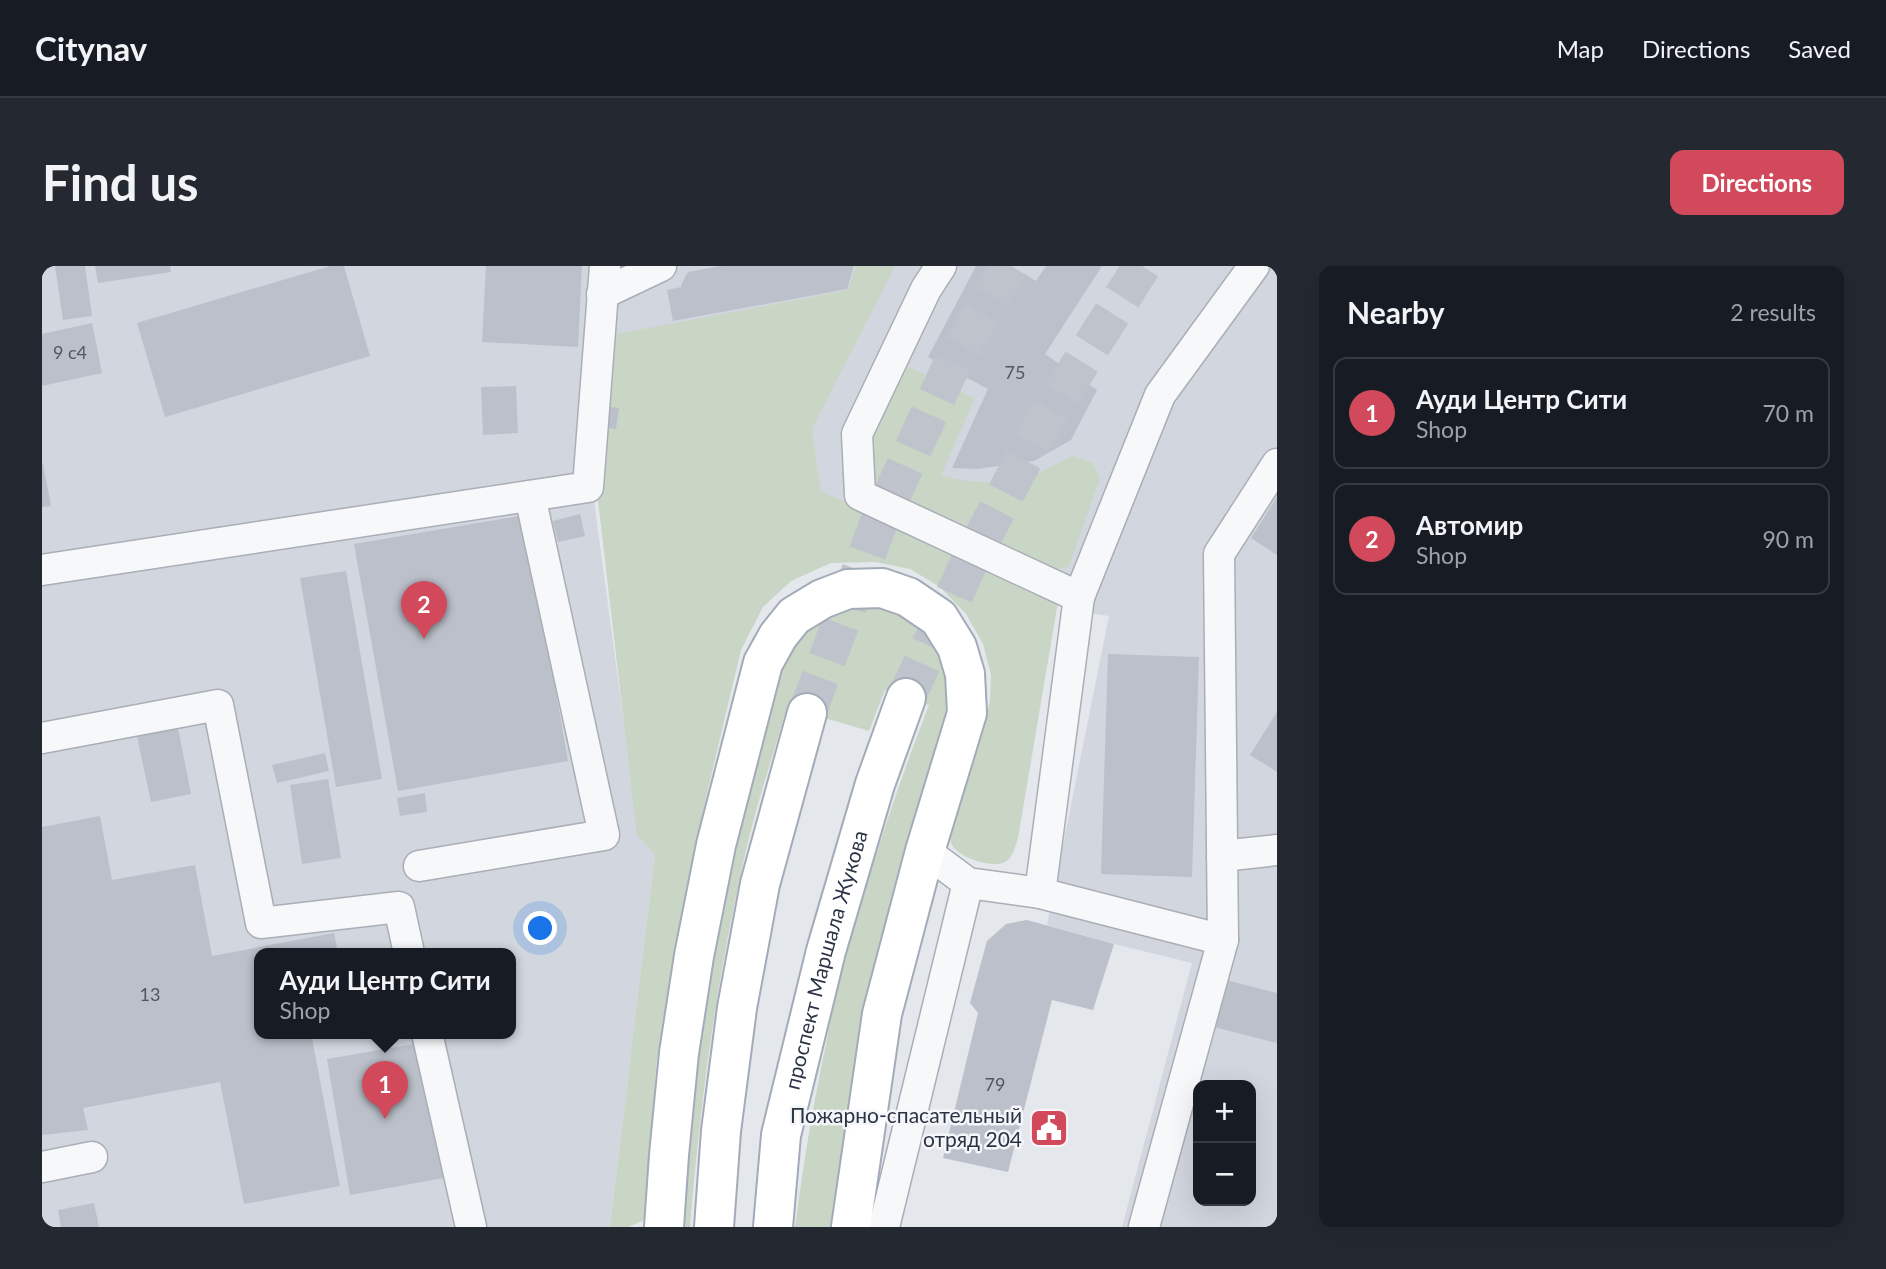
<!DOCTYPE html>
<meta charset="utf-8">
<style>
:root{--surface:#171b24;--page:#242831;--text:#f1f3f6;--muted:#9ea1a6;--line:#363941;--accent:#d1495b}
body{margin:0;font-family:Lato,sans-serif;background:var(--page);color:var(--text)}
.controls{position:absolute;right:21px;bottom:21px;display:grid;overflow:hidden;border-radius:14px;box-shadow:0 7px 28px #0002}
.controls button{width:63px;height:63px;display:grid;place-items:center;padding:0;border:0;border-bottom:2px solid var(--line);background:var(--surface);color:var(--text);font:35px sans-serif}
.you{position:absolute;left:499px;top:663px;width:24px;height:24px;margin:-18px;border:5px solid #fff;border-radius:50%;background:#1a73e8;box-shadow:0 0 0 10px #1a73e833}
.badge{display:grid;place-items:center;width:46px;height:46px;border-radius:50%;background:var(--accent);color:#fff;font-size:23px;font-weight:700}
.pin{position:absolute;translate:-50% -58px;filter:drop-shadow(0 2px 4px #0008)}
.pin::after{content:'';position:absolute;top:37px;width:24px;height:21px;background:inherit;clip-path:polygon(0 0,100% 0,50% 100%)}
.popup{position:absolute;left:212px;top:682px;width:262px;height:91px;box-sizing:border-box;display:grid;place-content:center;border-radius:14px;background:var(--surface);filter:drop-shadow(0 2px 5px #0005);font-size:23px;white-space:nowrap;color:var(--muted)}
.popup b{font-size:26px;color:var(--text)}
.popup::after{content:'';position:absolute;left:50%;top:100%;margin-left:-14px;border:14px solid transparent;border-top-color:var(--surface)}
.list{margin:0;padding:0;list-style:none}
h2{display:flex;justify-content:space-between;align-items:center;height:91px;margin:0;padding:0 28px;font-size:30px}
h2 small{font-size:23px;font-weight:400;color:var(--muted)}
.list li{display:grid;grid-template-columns:46px 1fr auto;gap:21px;align-items:center;box-sizing:border-box;height:112px;margin:0 14px 14px;padding:0 14px;border:2px solid var(--line);border-radius:14px}
.list b{display:block;font-size:26px;white-space:nowrap}
.list p{margin:0;font-size:23px;white-space:nowrap;color:var(--muted)}
.list em{font-size:23px;font-style:normal;color:var(--muted)}
.map{position:relative;flex:none;width:1235px;height:961px;overflow:hidden;border-radius:14px}
header{display:flex;align-items:center;gap:42px;box-sizing:border-box;height:98px;padding:0 35px;background:var(--surface);border-bottom:2px solid var(--line)}
header strong{font-size:33px}
nav{display:flex;gap:38px;margin-inline-start:auto;font-size:24px}
.intro{display:flex;align-items:center;justify-content:space-between;box-sizing:border-box;height:168px;padding:0 42px}
h1{margin:0;font-size:49px}
.button{padding:18px 32px;border-radius:14px;background:var(--accent);color:#fff;font-size:24px;font-weight:700}
main{display:flex;gap:42px;padding:0 42px}
aside{flex:1;background:var(--surface);border-radius:14px;box-shadow:0 7px 28px #0002}
.map>svg:first-child{display:block}
.built{fill:#d2d6de;fill-rule:evenodd}
.green{fill:#c9d6c5}
.building{fill:#bbc0ca}
.lines{fill:none;stroke-linecap:round;stroke-linejoin:round}
.major-tunnel{stroke:#bfc3cb;stroke-width:38;stroke-dasharray:38 19;stroke-linecap:butt}
.minor-casing{stroke:#a9aeb7;stroke-width:33}
.major-casing{stroke:#a3abb8;stroke-width:42}
.minor{stroke:#f7f8fa;stroke-width:30}
.major{stroke:#fff;stroke-width:38}
.labels{text-anchor:middle;stroke-width:5;stroke-linejoin:round;paint-order:stroke}
.number-label{font-size:18px;fill:#4f5766}
.street-label{font-size:21px;fill:#2b3445;stroke:#f4f6f9}
.poi-label{font-size:21px;fill:#2b3445;stroke:#f4f6f9;text-anchor:end}
</style>
<header>
<strong>Citynav</strong>
<nav><a>Map</a><a>Directions</a><a>Saved</a></nav>
</header>
<div class="intro"><h1>Find us</h1><a class="button">Directions</a></div>
<main>
<div class="map">
<svg width="1235" height="961" viewBox="0 0 1235 961">
<rect width="100%" height="100%" fill="#e4e7ec"/>
<!-- built -->
<path class="built" d="M0 0H1235V961H1080L1150 697 1072 678 1005 659 1067 350 1035 345 779 226 770 165 613 588 568 961H0V315L549 212 586 488 553 208 0 293ZM217 687H469V767H217ZM1156 819H1209V935H1156Z"/>
<!-- green -->
<g class="green">
<path d="M814 0H853L770 163 779 225 1016 336 976 572C973 581 971 592 963 596 950 603 914 591 909 577 907 572 907 566 906 560L948 436 949 409 941 378 924 348 898 321 868 303 833 296 789 297 749 315 721 341 699 384 666 523 635 672 614 800 607 952 586 961H568L613 588 595 569 553 208 575 68 806 24Z"/>
<polygon points="864,100 933,132 899,209 920,214 948,217 997,207 1031,190 1051,197 1058,212 1027,300 1007,305 831,221 825,177"/>
<path d="M806 341C817 341 829 339 839 342 872 351 903 380 907 416 908 425 906 435 906 443L834 716 799 896 789 961H753C761 900 771 839 784 778 788 757 791 736 797 716 822 622 852 529 887 439L843 424 827 465 745 441C731 490 714 539 703 589 675 712 658 835 648 961H634L664 692 733 401 758 365Z"/>
</g>
<!-- building -->
<g class="building">
<polygon points="13,0 43,0 50,50 21,54"/>
<polygon points="53,0 128,0 129,6 56,17"/>
<polygon points="288,0 302,0 328,90 123,151 95,57"/>
<polygon points="444,0 540,0 536,81 440,76"/>
<polygon points="679,0 812,0 805,23 631,55 625,24 639,21 639,19 646,6"/>
<polygon points="934,0 969,0 994,15 1004,0 1060,0 1003,88 1055,124 1029,174 992,195 935,203 910,202 946,123 886,91"/>
<polygon points="50,57 60,107 0,120 0,68"/>
<polygon points="474,120 476,167 441,169 439,121"/>
<polygon points="567,141 577,142 574,163 565,162"/>
<polygon points="0,198 1,198 9,240 0,241"/>
<polygon points="1235,231 1235,289 1209,272"/>
<polygon points="538,248 543,270 516,276 511,255"/>
<polygon points="483,249 526,495 356,525 312,278"/>
<polygon points="304,305 340,513 294,521 258,312"/>
<polygon points="1066,388 1157,391 1150,611 1059,608"/>
<polygon points="1235,446 1235,506 1208,489"/>
<polygon points="136,462 149,528 109,536 95,470"/>
<polygon points="283,487 287,505 235,517 230,499"/>
<polygon points="286,513 299,592 260,598 248,519"/>
<polygon points="383,527 385,546 358,550 355,532"/>
<polygon points="58,550 70,614 153,599 170,690 292,667 296,687 217,687 217,767 269,767 298,920 202,938 178,816 41,842 46,864 0,869 0,561"/>
<polygon points="985,654 1072,678 1051,744 1010,734 966,906 901,892 936,747 928,737 945,675 964,658"/>
<polygon points="1184,714 1235,727 1235,777 1172,761"/>
<polygon points="378,777 402,912 308,929 285,793"/>
<polygon points="52,937 57,961 19,961 16,944"/>
</g>
<g class="lines">
<!-- major-tunnel -->
<g class="major-tunnel">
<polyline points="864,432 927,297 1001,157 1100,0"/>
<polyline points="765,447 835,261 911,96 967,0"/>
</g>
<!-- minor casing -->
<g class="minor-casing">
<g id="minor">
<polyline points="899,0 884,23 815,168 818,229 1037,331 998,627"/>
<polyline points="560,28 619,0"/>
<polyline points="0,304 546,221 563,0"/>
<polyline points="1037,331 1118,129 1212,0"/>
<polyline points="0,472 176,439 219,657 357,641 367,687"/>
<polyline points="883,585 926,617 998,627 1181,674 1102,961"/>
<polyline points="1180,590 1235,584"/>
<polyline points="377,600 562,569 488,230"/>
<polyline points="1181,674 1177,288 1235,198"/>
<polyline points="385,767 429,961"/>
<polyline points="0,901 50,891"/>
<polyline points="842,961 926,617"/>
</g>
</g>
<!-- major casing -->
<g class="major-casing">
<g id="major">
<polyline points="622,961 627,889 637,787 652,690 674,579 721,397 736,370 752,350 780,333 806,323 840,322 866,331 897,352 915,381 923,408 925,447 883,585 840,748 809,961"/>
<polyline points="672,961 679,865 695,742 718,618 765,447"/>
<path id="s1" d="M731 961 739 869 784 685 833 518 864 432"/>
</g>
</g>
<!-- minor -->
<use href="#minor" class="minor"/>
<!-- major -->
<use href="#major" class="major"/>
</g>
<!-- icons -->
<defs>
<g id="civic-square" transform="scale(2.0125)"><rect x="-9" y="-9" width="18" height="18" rx="4" fill="#d1495b" stroke="#f4f6f9"/><path d="M-.6-6.5H3V-4.5H.6V-3L4-1V1h2V6H-6V1h2V-1L-.6-3ZM-1.2 2.5V6h2.4V2.5Z" fill="#fff"/></g>
</defs>
<g fill-rule="evenodd">
<use href="#civic-square" x="1007" y="862"/>
</g>
<g class="labels">
<!-- number labels -->
<g class="number-label">
<text x="28" y="93">9 с4</text>
<text x="973" y="113">75</text>
<text x="108" y="735">13</text>
<text x="953" y="825">79</text>
</g>
<!-- street labels -->
<g class="street-label">
<text dy="7" stroke="none"><textPath href="#s1" startOffset="273">проспект Маршала Жукова</textPath></text>
</g>
<!-- poi labels -->
<g class="poi-label">
<text x="980" y="857">Пожарно-спасательный<tspan x="980" dy="24">отряд 204</tspan></text>
</g>
</g>
</svg>
<div class="controls">
<button>+</button>
<button>−</button>
</div>
<div class="you"></div>
<div class="pin badge" style="left:343px;top:853px">1</div>
<div class="popup"><b>Ауди Центр Сити</b>Shop</div>
<div class="pin badge" style="left:382px;top:373px">2</div>
</div>
<aside>
<h2>Nearby<small>2 results</small></h2>
<ul class="list">
<li><span class="badge">1</span><div><b>Ауди Центр Сити</b><p>Shop</p></div><em>70 m</em></li>
<li><span class="badge">2</span><div><b>Автомир</b><p>Shop</p></div><em>90 m</em></li>
</ul>
</aside>
</main>
